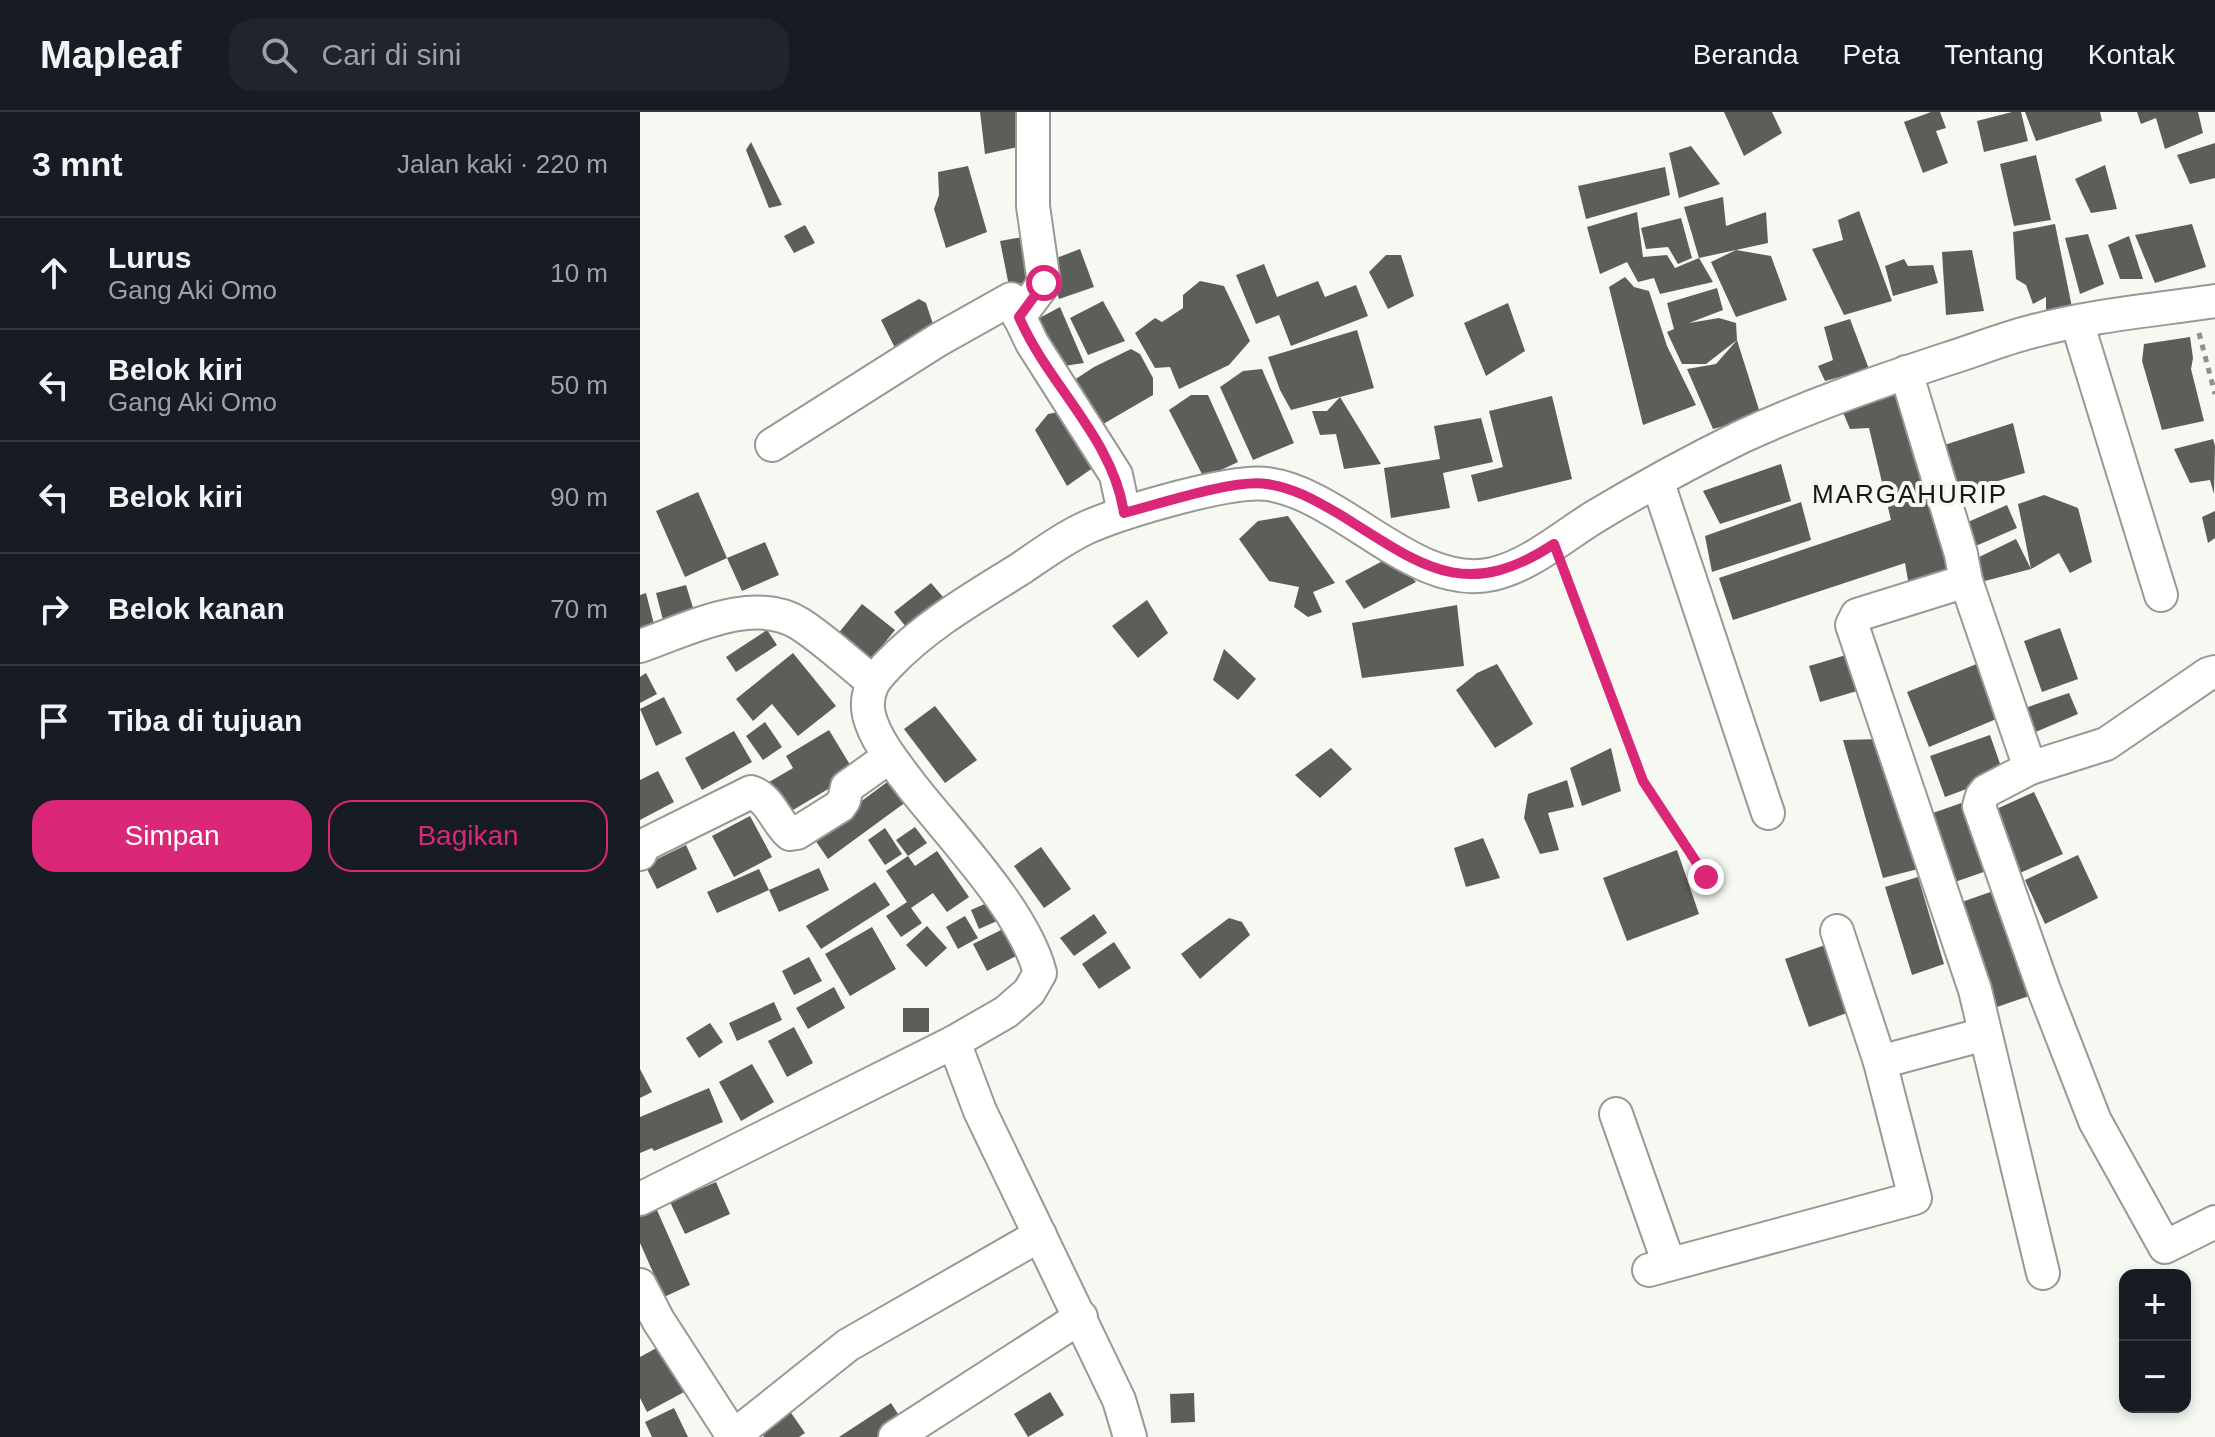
<!DOCTYPE html>
<html lang="id">
<meta charset="utf-8">
<style>
:root{--surface:#171b24;--page:#20242c;--text:#f1f3f6;--muted:#9ea1a6;--line:#363941;--accent:#db2777}
body{margin:0;font-family:Arial,sans-serif;background:var(--page);color:var(--text)}
.controls{position:absolute;right:24px;bottom:24px;display:grid;overflow:hidden;border-radius:16px;box-shadow:0 4px 12px #0003}
.controls button{width:72px;height:72px;display:grid;place-items:center;padding:0;border:0;border-bottom:2px solid var(--line);background:var(--surface);color:var(--text);font:40px sans-serif}
.stop{position:absolute;width:24px;height:24px;margin:-18px;border:6px solid #db2777;border-radius:50%;background:#fff}
.stop.end{background:#db2777;border-color:#fff;box-shadow:0 2px 8px #0008}
.list{margin:0;padding:0;list-style:none}
h2{display:flex;justify-content:space-between;align-items:center;height:104px;margin:0;padding:0 32px;font-size:34px}
h2 small{font-size:26px;font-weight:400;color:var(--muted)}
.list li{display:grid;grid-template-columns:52px 1fr auto;gap:24px;align-items:center;box-sizing:border-box;height:112px;padding:0 32px;border-top:2px solid var(--line)}
.list b{display:block;font-size:30px;white-space:nowrap}
.list p{margin:0;font-size:26px;white-space:nowrap;color:var(--muted)}
.list em{font-size:26px;font-style:normal;color:var(--muted)}
.actions{display:flex;gap:16px;padding:24px 32px}
.actions a{flex:1;padding:18px 0;border:2px solid var(--accent);border-radius:24px;text-align:center;font-size:28px;color:var(--accent)}
.actions .main{background:var(--accent);color:#fff}
.icon{flex:none;width:44px;height:44px;fill:none;stroke:currentColor;stroke-width:2;stroke-linecap:round;stroke-linejoin:round}
.map{position:relative;flex:none;width:1575px;height:1325px;overflow:hidden}
header{display:flex;align-items:center;gap:48px;box-sizing:border-box;height:112px;padding:0 40px;background:var(--surface);border-bottom:2px solid var(--line)}
header strong{font-size:38px}
nav{display:flex;gap:44px;margin-inline-start:auto;font-size:28px}
.search{width:560px;height:72px;background:var(--page);display:flex;align-items:center;gap:20px;box-sizing:border-box;padding:0 28px;border-radius:24px;color:var(--muted);font-size:30px}
main{display:flex}
aside{flex:1;background:var(--surface)}
.map>svg:first-child{display:block}
.building{fill:#5c5e59}
.lines{fill:none;stroke-linecap:round;stroke-linejoin:round}
.minor-casing{stroke:#979a94;stroke-width:36}
.path{stroke:#8e908b;stroke-width:5;stroke-dasharray:6 6;stroke-linecap:butt}
.minor{stroke:#fff;stroke-width:32}
.route{stroke:#db2777;stroke-width:10}
.labels{text-anchor:middle;stroke-width:8;stroke-linejoin:round;paint-order:stroke}
.quarter-label{font-size:26px;letter-spacing:2px;fill:#171815;stroke:#f6f9f2}
</style>
<header>
<strong>Mapleaf</strong>
<div class="search"><svg class="icon" aria-label="search" viewBox="0 0 24 24"><circle cx="10" cy="10" r="6"/><path d="M15 15l6 6"/></svg>Cari di sini</div>
<nav><a>Beranda</a><a>Peta</a><a>Tentang</a><a>Kontak</a></nav>
</header>
<main>
<aside>
<h2>3 mnt<small>Jalan kaki · 220 m</small></h2>
<ul class="list">
<li><svg class="icon" aria-label="ahead" viewBox="0 0 24 24"><path d="M12 20V5M6 11l6-6 6 6"/></svg><div><b>Lurus</b><p>Gang Aki Omo</p></div><em>10 m</em></li>
<li><svg class="icon" aria-label="left" viewBox="0 0 24 24"><path d="M17 20v-9H6M10 6l-5 5 5 5"/></svg><div><b>Belok kiri</b><p>Gang Aki Omo</p></div><em>50 m</em></li>
<li><svg class="icon" aria-label="left" viewBox="0 0 24 24"><path d="M17 20v-9H6M10 6l-5 5 5 5"/></svg><div><b>Belok kiri</b></div><em>90 m</em></li>
<li><svg class="icon" aria-label="right" viewBox="0 0 24 24"><path d="M7 20v-9h11M14 6l5 5-5 5"/></svg><div><b>Belok kanan</b></div><em>70 m</em></li>
<li><svg class="icon" aria-label="arrive" viewBox="0 0 24 24"><path d="M6 21V4h12l-3 4 3 4H6"/></svg><div><b>Tiba di tujuan</b></div></li>
</ul>
<div class="actions"><a class="main">Simpan</a><a>Bagikan</a></div>
</aside>
<div class="map">
<svg width="1575" height="1325" viewBox="0 0 1575 1325">
<rect width="100%" height="100%" fill="#f6f9f2"/>
<!-- building -->
<g class="building">
<polygon points="340,0 382,0 383,34 345,42"/>
<polygon points="1084,0 1132,0 1142,21 1104,44"/>
<polygon points="1291,0 1300,0 1306,16 1296,19 1308,51 1283,61 1264,10"/>
<polygon points="1372,0 1381,0 1388,29 1344,40 1337,9"/>
<polygon points="1385,0 1460,0 1462,9 1396,29"/>
<polygon points="1497,0 1558,0 1563,21 1525,37 1516,6 1501,12"/>
<polygon points="111,30 142,93 129,96 106,38"/>
<polygon points="1575,31 1575,66 1550,72 1537,43"/>
<polygon points="1051,34 1080,72 1039,86 1029,41"/>
<polygon points="1396,43 1411,108 1374,114 1360,52"/>
<polygon points="1465,53 1477,97 1451,101 1435,67"/>
<polygon points="328,54 347,120 306,136 294,97 299,83 298,60"/>
<polygon points="1025,55 1030,83 946,107 938,74"/>
<polygon points="1083,85 1086,114 1126,100 1128,131 1059,146 1044,95"/>
<polygon points="1219,99 1252,189 1204,203 1172,137 1203,128 1198,108"/>
<polygon points="997,100 1003,145 1027,143 1035,156 1059,146 1073,170 1020,182 1014,166 998,170 987,150 960,162 947,115"/>
<polygon points="1041,106 1052,146 1038,152 1028,135 1006,137 1001,116"/>
<polygon points="1415,112 1433,200 1406,205 1406,185 1393,192 1386,173 1376,167 1373,120"/>
<polygon points="1552,112 1566,155 1515,171 1495,123"/>
<polygon points="165,113 175,131 154,141 144,124"/>
<polygon points="1448,122 1464,172 1440,182 1425,126"/>
<polygon points="388,124 397,168 369,174 360,129"/>
<polygon points="1489,124 1503,167 1480,167 1468,133"/>
<polygon points="440,137 454,175 419,187 406,150"/>
<polygon points="1096,138 1131,144 1147,188 1096,205 1071,150"/>
<polygon points="1332,138 1344,199 1306,203 1302,140"/>
<polygon points="746,143 761,143 774,184 748,197 729,160"/>
<polygon points="1264,147 1268,154 1293,153 1298,171 1253,184 1245,154"/>
<polygon points="624,152 637,185 678,169 685,185 716,173 728,204 651,234 639,203 616,212 596,163"/>
<polygon points="985,165 994,175 1009,179 1027,234 1056,293 1003,313 969,175"/>
<polygon points="560,169 584,174 610,229 589,253 539,277 530,255 515,256 495,221 515,206 522,210 543,196 543,183"/>
<polygon points="1077,176 1083,198 1049,211 1079,206 1096,211 1097,228 1121,304 1073,317 1047,257 1076,252 1097,228 1066,252 1042,252 1027,220 1034,217 1027,191"/>
<polygon points="279,187 286,191 297,224 256,238 241,208"/>
<polygon points="463,189 485,229 448,243 430,206"/>
<polygon points="868,191 885,239 846,264 824,211"/>
<polygon points="420,195 444,251 417,255 392,210"/>
<polygon points="1210,207 1229,257 1185,269 1178,254 1193,248 1184,215"/>
<polygon points="717,218 734,276 651,298 640,278 628,245"/>
<polygon points="1550,225 1553,246 1551,257 1564,309 1522,318 1502,249 1504,232"/>
<polygon points="491,237 500,242 513,266 513,283 458,315 428,272 454,255"/>
<polygon points="622,257 654,331 613,348 580,275 603,259"/>
<polygon points="1262,277 1312,459 1269,474 1265,451 1093,508 1079,466 1251,408 1229,316 1210,317 1202,298"/>
<polygon points="551,283 568,283 598,350 564,366 529,298"/>
<polygon points="912,284 932,367 838,390 831,363 863,355 849,299"/>
<polygon points="700,285 741,352 704,357 696,322 680,323 672,299 687,299"/>
<polygon points="429,298 457,353 427,374 395,318 408,302"/>
<polygon points="841,306 853,350 803,361 810,396 751,406 744,356 800,347 794,314"/>
<polygon points="1373,311 1385,361 1310,383 1298,335"/>
<polygon points="1573,327 1575,334 1574,382 1570,368 1550,371 1534,337"/>
<polygon points="1141,352 1151,389 1080,412 1063,379"/>
<polygon points="58,380 87,446 125,430 139,463 102,479 87,446 45,465 16,399"/>
<polygon points="1404,383 1438,396 1452,450 1430,461 1419,441 1391,457 1378,392"/>
<polygon points="1161,390 1171,428 1072,460 1065,424"/>
<polygon points="1367,393 1377,416 1331,436 1321,413"/>
<polygon points="1575,399 1575,426 1568,431 1562,405"/>
<polygon points="648,404 695,471 673,480 682,500 668,505 654,495 659,475 629,469 599,427 618,409"/>
<polygon points="1376,427 1391,457 1341,470 1331,449"/>
<polygon points="752,444 776,470 724,497 705,469"/>
<polygon points="291,471 303,485 266,515 254,500"/>
<polygon points="46,473 54,499 23,508 16,481"/>
<polygon points="6,481 16,520 0,524 0,483"/>
<polygon points="507,488 528,521 498,546 472,514"/>
<polygon points="222,492 255,518 229,550 197,523"/>
<polygon points="817,493 824,554 722,566 712,511"/>
<polygon points="1420,516 1438,567 1402,580 1384,529"/>
<polygon points="127,518 137,533 96,560 86,545"/>
<polygon points="584,537 616,567 598,588 573,568"/>
<polygon points="153,541 196,594 158,624 132,592 113,609 96,587"/>
<polygon points="1206,543 1217,579 1180,590 1169,554"/>
<polygon points="1344,549 1366,603 1289,635 1267,580"/>
<polygon points="857,552 893,612 855,636 816,578 837,561"/>
<polygon points="6,561 17,582 0,591 0,565"/>
<polygon points="1429,581 1438,602 1391,622 1382,597"/>
<polygon points="24,585 42,621 16,634 0,597"/>
<polygon points="295,594 337,648 305,671 264,617"/>
<polygon points="125,610 142,635 123,648 106,624"/>
<polygon points="189,618 215,661 143,704 124,673 153,656 146,644"/>
<polygon points="94,619 112,650 62,678 45,646"/>
<polygon points="1350,623 1364,663 1305,685 1290,644"/>
<polygon points="1241,627 1278,757 1243,766 1203,628"/>
<polygon points="691,636 712,657 680,686 655,663"/>
<polygon points="971,636 981,679 942,694 930,656"/>
<polygon points="18,659 34,690 0,708 0,668"/>
<polygon points="254,665 270,687 188,747 173,725"/>
<polygon points="927,668 934,695 908,701 919,738 900,742 884,706 888,682"/>
<polygon points="1394,680 1423,742 1380,761 1352,699"/>
<polygon points="1330,688 1355,756 1315,770 1290,702"/>
<polygon points="110,704 132,745 94,765 72,724"/>
<polygon points="275,715 287,731 268,744 256,728"/>
<polygon points="245,716 262,742 245,753 228,728"/>
<polygon points="843,726 860,766 826,775 814,736"/>
<polygon points="46,733 57,757 17,777 5,753"/>
<polygon points="401,735 431,777 404,796 374,754"/>
<polygon points="1037,738 1059,802 987,829 963,766"/>
<polygon points="297,739 329,785 307,800 293,781 271,796 282,811 261,825 246,804 267,790 246,759 268,744 275,754"/>
<polygon points="1438,743 1458,786 1405,812 1385,768"/>
<polygon points="179,756 189,778 139,800 129,778"/>
<polygon points="119,757 129,778 77,801 67,780"/>
<polygon points="1278,765 1304,852 1272,863 1245,775"/>
<polygon points="235,770 250,793 181,837 166,814"/>
<polygon points="1359,777 1395,882 1354,896 1319,791"/>
<polygon points="349,790 357,809 339,817 331,798"/>
<polygon points="454,802 467,821 434,844 420,826"/>
<polygon points="325,804 338,826 318,837 306,815"/>
<polygon points="589,806 602,810 610,823 560,867 541,842"/>
<polygon points="287,814 307,836 286,855 266,833"/>
<polygon points="232,815 256,857 210,884 185,842"/>
<polygon points="367,815 380,842 347,859 333,832"/>
<polygon points="474,830 491,856 459,877 442,852"/>
<polygon points="1188,832 1212,899 1169,915 1145,847"/>
<polygon points="169,845 182,869 154,883 142,859"/>
<polygon points="194,875 205,896 168,917 156,896"/>
<polygon points="134,890 142,908 97,929 89,911"/>
<rect x="263" y="896" width="26" height="24"/>
<polygon points="70,911 83,930 59,946 46,926"/>
<polygon points="154,915 173,951 147,965 128,929"/>
<polygon points="112,952 134,990 101,1009 79,970"/>
<polygon points="0,957 12,980 0,986"/>
<polygon points="69,976 83,1010 14,1039 12,1036 0,1041 0,1005"/>
<polygon points="76,1070 90,1102 45,1122 30,1090"/>
<polygon points="17,1098 50,1173 24,1185 0,1131 0,1105"/>
<polygon points="22,1233 46,1279 7,1300 0,1286 0,1245"/>
<polygon points="410,1280 424,1303 388,1325 374,1302"/>
<polygon points="554,1281 555,1310 531,1311 530,1282"/>
<polygon points="251,1291 265,1313 246,1325 199,1325"/>
<polygon points="147,1295 165,1321 159,1325 124,1325 117,1314"/>
<polygon points="34,1296 48,1325 12,1325 5,1310"/>
</g>
<g class="lines">
<!-- minor casing -->
<g class="minor-casing">
<g id="minor">
<polyline points="379,205 404,171 393,94 393,0"/>
<polyline points="1437,210 1521,483"/>
<polyline points="1266,260 1321,442 1326,469 1390,656 1346,679 1342,684 1339,694 1404,878 1455,1009 1525,1135 1575,1110"/>
<polyline points="132,333 298,228 371,187 392,231 476,363 484,401"/>
<polyline points="1018,371 1128,701"/>
<polyline points="1326,469 1217,503 1212,513 1335,878 1403,1161"/>
<path d="M0 534C47 518 113 482 160 512 185 528 209 551 233 570"/>
<polyline points="1390,656 1466,632 1568,562 1575,560"/>
<path d="M0 742 4 733 111 680C131 687 135 709 150 722L157 721 200 694 204 688 207 675 249 645"/>
<polyline points="1197,819 1240,950"/>
<polyline points="314,930 340,999 479,1288 490,1325"/>
<polyline points="976,1002 1029,1152"/>
<path d="M0 1087 314 930 366 900 389 880 400 861C384 799 311 724 271 673 256 653 235 628 229 603 227 594 228 584 231 576 234 567 241 561 247 554 286 513 332 487 380 457 402 442 425 425 450 414 486 399 591 367 627 372 703 382 775 480 853 462 891 453 923 424 956 404 1001 377 1054 348 1101 325 1168 294 1237 270 1307 247 1336 238 1365 226 1394 219 1453 203 1515 198 1575 189"/>
<polyline points="1009,1158 1275,1086 1240,950 1345,922"/>
<polyline points="0,1173 18,1208 89,1318 100,1319 208,1233 400,1123"/>
<polyline points="255,1325 441,1205"/>
</g>
</g>
<!-- path -->
<g class="path">
<polyline points="1559,221 1575,282"/>
<polyline points="925,463 1003,669 1066,765"/>
</g>
<!-- minor -->
<use href="#minor" class="minor"/>
</g>
<g class="lines">
<!-- route -->
<path class="route" d="M404 171 379 205C408 273 473 326 484 401 519 392 593 367 627 372 654 376 675 388 699 402 780 452 823 492 914 432L1003 669 1066 765"/>
</g>
<g class="labels">
<!-- quarter labels -->
<g class="quarter-label">
<text x="1270" y="391">MARGAHURIP</text>
</g>
</g>
</svg>
<div class="controls">
<button>+</button>
<button>−</button>
</div>
<div class="stop" style="left:404px;top:171px"></div>
<div class="stop end" style="left:1066px;top:765px"></div>
</div>
</main>
